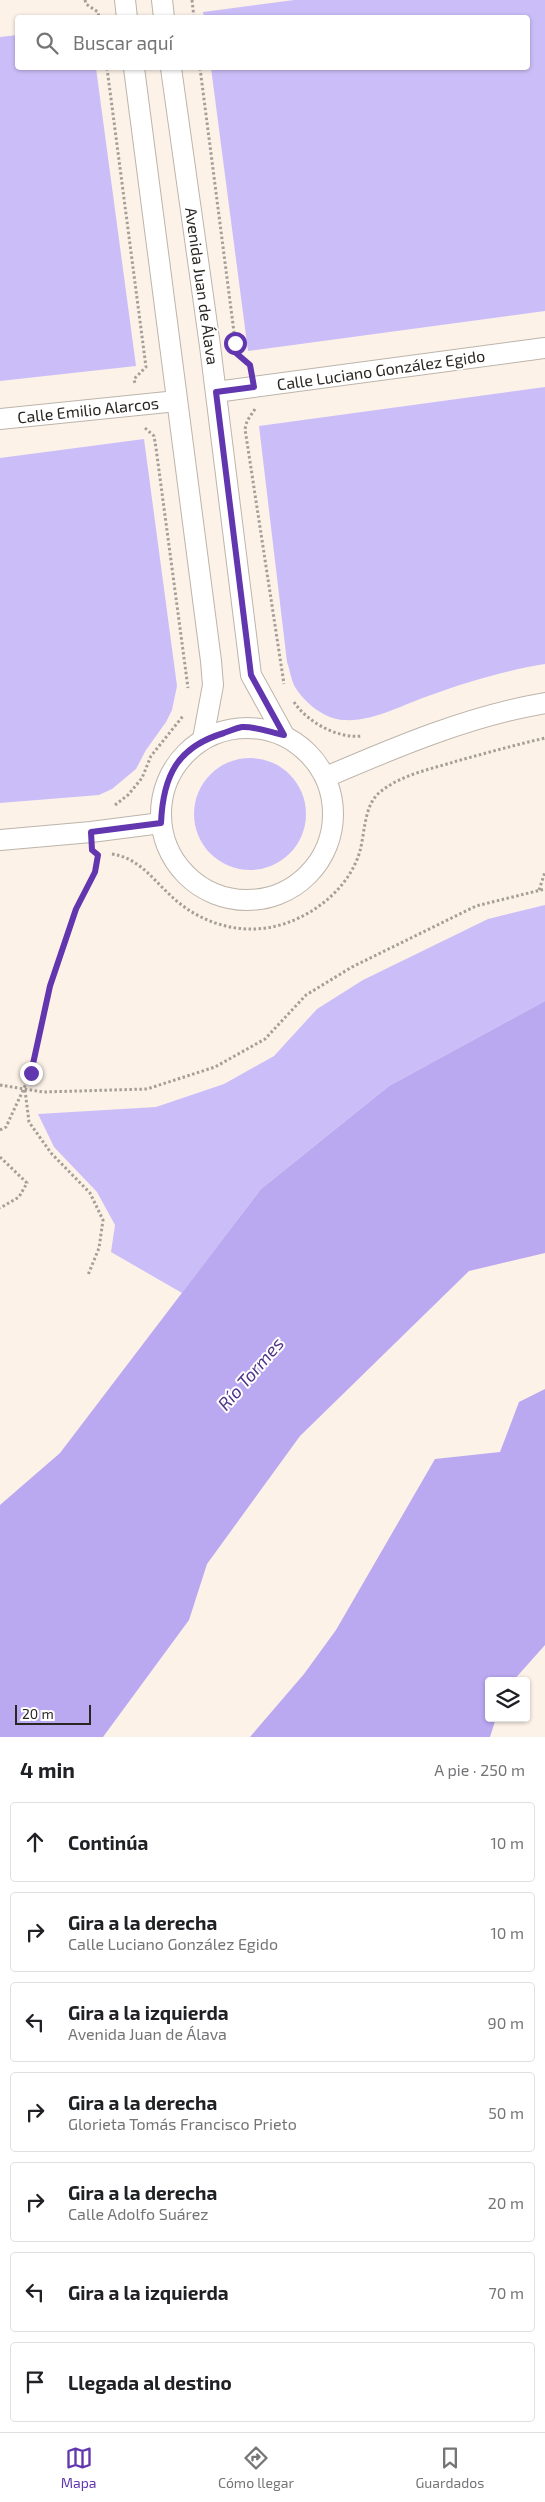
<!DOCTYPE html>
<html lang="es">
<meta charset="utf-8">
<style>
:root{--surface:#fff;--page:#f2f2f2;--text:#202124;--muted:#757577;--line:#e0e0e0;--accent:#6136ae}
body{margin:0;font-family:"Exo 2",sans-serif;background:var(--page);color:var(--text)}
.controls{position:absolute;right:15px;bottom:15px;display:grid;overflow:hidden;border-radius:5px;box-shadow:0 1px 4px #0004}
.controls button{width:45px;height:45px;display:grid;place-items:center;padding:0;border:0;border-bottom:1px solid var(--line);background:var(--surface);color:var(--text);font:25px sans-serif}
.scale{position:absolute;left:15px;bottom:12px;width:76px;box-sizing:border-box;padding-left:5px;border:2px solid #2a2723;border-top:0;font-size:14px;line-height:18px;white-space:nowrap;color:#2a2723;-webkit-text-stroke:4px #fff;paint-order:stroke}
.stop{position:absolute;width:15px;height:15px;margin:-11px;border:4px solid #6136ae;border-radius:50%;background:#fff}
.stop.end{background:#6136ae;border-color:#fff;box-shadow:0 1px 5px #0008}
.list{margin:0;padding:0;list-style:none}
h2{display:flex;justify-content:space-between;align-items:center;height:65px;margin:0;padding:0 20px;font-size:21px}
h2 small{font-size:16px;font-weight:400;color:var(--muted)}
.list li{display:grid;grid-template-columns:32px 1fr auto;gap:15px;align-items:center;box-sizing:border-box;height:80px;margin:0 10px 10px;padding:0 10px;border:1px solid var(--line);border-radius:5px}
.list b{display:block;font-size:19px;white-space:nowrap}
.list p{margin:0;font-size:16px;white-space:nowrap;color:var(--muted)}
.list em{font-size:16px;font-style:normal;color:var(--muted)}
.icon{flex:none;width:28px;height:28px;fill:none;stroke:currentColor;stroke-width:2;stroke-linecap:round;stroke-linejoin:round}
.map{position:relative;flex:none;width:545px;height:1737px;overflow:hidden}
.search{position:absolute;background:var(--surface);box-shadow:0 1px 4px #0004;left:15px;right:15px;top:15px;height:55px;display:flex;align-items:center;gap:12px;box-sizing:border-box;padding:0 18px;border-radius:5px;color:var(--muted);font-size:19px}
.sheet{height:695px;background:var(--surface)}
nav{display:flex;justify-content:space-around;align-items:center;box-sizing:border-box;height:70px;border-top:1px solid var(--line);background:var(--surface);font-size:14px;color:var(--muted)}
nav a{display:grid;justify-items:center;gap:2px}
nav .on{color:var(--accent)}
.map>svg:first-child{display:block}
.green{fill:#cbbef8}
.water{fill:#baa8f1}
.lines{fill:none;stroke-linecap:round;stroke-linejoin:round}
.minor-casing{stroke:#bdb4aa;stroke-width:22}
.path{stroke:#a69f98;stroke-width:3;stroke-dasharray:2.5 2.5;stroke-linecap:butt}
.minor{stroke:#fff;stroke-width:20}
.route{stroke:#6136ae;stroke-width:6}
.labels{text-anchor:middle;stroke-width:4;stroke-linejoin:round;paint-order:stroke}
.street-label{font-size:16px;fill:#2a2723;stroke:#fff}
.water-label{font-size:18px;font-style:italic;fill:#513589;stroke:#fff}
</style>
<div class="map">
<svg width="545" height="1737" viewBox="0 0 545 1737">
<rect width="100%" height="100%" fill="#fcf2e8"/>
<!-- green -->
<g class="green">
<polygon points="294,0 545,0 545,311 248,351 211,68 528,68 528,18 204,17 203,12"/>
<polygon points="17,35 18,68 96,68 136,366 0,381 0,37"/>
<path d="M545 387V664C507 670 467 682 431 695 404 704 373 722 344 720 324 719 305 703 295 687 291 680 290 670 287 662L259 426Z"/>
<polygon points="144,439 177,686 172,710 166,722 146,750 136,769 112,789 99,795 0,803 0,458"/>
<circle cx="250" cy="814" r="56"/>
<polygon points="545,905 545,1001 389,1086 261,1189 182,1293 111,1252 115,1225 97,1192 54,1147 38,1114 156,1107 224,1084 274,1056 317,1009 363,980 488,919"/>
</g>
<!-- water -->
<g class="water">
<polygon points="545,1001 545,1253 469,1271 300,1436 207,1564 189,1620 103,1737 0,1737 0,1505 60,1453 261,1189 389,1086"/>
<polygon points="545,1389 545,1645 513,1681 489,1681 489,1718 496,1718 490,1737 250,1737 304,1674 336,1630 435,1459 500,1452 519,1402"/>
</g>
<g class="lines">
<!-- minor casing -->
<g class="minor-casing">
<g id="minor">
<polyline points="125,0 127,18"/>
<polyline points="162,0 164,18"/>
<polyline points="134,68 211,661 213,685 203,739"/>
<polyline points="171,68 210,346 251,675 284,735"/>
<polyline points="216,392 545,348"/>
<polyline points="0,419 177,401"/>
<circle cx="247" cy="814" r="86"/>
<path d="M326 777C396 747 469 716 545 703"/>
<polyline points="0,840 91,832 161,823"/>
</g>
</g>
<!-- path -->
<g class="path">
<polyline points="85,0 86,4 98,12 99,18"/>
<polyline points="192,0 194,18"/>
<polyline points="107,68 146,367 134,379 135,384"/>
<polyline points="200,68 235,340"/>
<polyline points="236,351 249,364"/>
<polyline points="255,409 247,421 245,429 284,684"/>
<polyline points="145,428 154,436 156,448 188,688"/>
<path d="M294 702C307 722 338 739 362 736"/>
<polyline points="115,805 128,795 142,778 151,756 183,716"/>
<path d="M112 854C138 858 151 877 169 894 190 915 220 929 250 929 296 930 347 896 360 851 365 832 364 805 380 792 402 774 432 769 457 761 486 753 515 745 545 738"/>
<polyline points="539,890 545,872"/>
<polyline points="0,1085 43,1092 147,1089 215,1067 265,1039 306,995 352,967 476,906 545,889"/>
<polyline points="25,1090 29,1122 51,1153 90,1193 103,1220 99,1248 88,1275"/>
<polyline points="0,1130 6,1127 31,1073 50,986 76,909 95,872 98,855"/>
<polyline points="0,1157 27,1183 19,1197 0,1208"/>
</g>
<!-- minor -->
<use href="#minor" class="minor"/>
</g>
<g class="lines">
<!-- route -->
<path class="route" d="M31 1073 50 986 76 909 95 872 98 855 92 850 91 832 161 823C163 776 177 747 224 733 230 731 236 728 242 727 255 726 272 733 284 735L251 675 216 392 254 387 250 365 236 353 235 343"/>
</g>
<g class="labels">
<!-- street labels -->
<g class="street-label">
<text transform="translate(202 286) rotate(82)" y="6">Avenida Juan de Álava</text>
<text transform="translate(381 370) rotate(-8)" y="6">Calle Luciano González Egido</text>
<text transform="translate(88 410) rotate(-6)" y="6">Calle Emilio Alarcos</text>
</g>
<!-- water labels -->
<g class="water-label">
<text transform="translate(251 1374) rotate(-49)" y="6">Río Tormes</text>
</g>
</g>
</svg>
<div class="controls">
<button><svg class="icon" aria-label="layers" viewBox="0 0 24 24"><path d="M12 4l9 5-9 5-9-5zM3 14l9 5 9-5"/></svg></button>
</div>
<div class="scale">20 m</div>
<div class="stop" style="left:235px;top:343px"></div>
<div class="stop end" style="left:31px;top:1073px"></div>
<div class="search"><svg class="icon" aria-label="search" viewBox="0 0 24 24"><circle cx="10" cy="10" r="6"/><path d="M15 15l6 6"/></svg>Buscar aquí</div>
</div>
<section class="sheet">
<h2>4 min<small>A pie · 250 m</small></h2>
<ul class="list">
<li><svg class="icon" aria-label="ahead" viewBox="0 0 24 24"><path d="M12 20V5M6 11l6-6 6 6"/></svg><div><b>Continúa</b></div><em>10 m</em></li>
<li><svg class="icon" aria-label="right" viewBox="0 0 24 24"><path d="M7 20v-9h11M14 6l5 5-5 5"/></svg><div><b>Gira a la derecha</b><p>Calle Luciano González Egido</p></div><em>10 m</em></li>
<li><svg class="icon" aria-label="left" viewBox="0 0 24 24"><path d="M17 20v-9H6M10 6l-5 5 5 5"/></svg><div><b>Gira a la izquierda</b><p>Avenida Juan de Álava</p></div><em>90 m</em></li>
<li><svg class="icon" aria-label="right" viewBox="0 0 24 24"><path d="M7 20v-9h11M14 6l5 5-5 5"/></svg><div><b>Gira a la derecha</b><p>Glorieta Tomás Francisco Prieto</p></div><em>50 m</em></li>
<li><svg class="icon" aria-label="right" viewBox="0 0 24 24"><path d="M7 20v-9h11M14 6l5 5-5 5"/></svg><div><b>Gira a la derecha</b><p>Calle Adolfo Suárez</p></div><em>20 m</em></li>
<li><svg class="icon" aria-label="left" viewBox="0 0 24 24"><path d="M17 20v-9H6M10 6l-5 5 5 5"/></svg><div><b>Gira a la izquierda</b></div><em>70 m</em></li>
<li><svg class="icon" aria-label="arrive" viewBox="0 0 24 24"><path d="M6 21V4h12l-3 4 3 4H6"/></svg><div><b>Llegada al destino</b></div></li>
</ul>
</section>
<nav>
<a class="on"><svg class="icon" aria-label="map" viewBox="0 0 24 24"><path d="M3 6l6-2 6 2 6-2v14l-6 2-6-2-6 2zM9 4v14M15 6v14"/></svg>Mapa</a>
<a><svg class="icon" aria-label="directions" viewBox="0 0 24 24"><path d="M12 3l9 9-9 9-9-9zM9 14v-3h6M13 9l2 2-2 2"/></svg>Cómo llegar</a>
<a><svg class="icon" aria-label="saved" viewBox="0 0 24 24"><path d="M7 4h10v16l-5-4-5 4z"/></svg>Guardados</a>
</nav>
